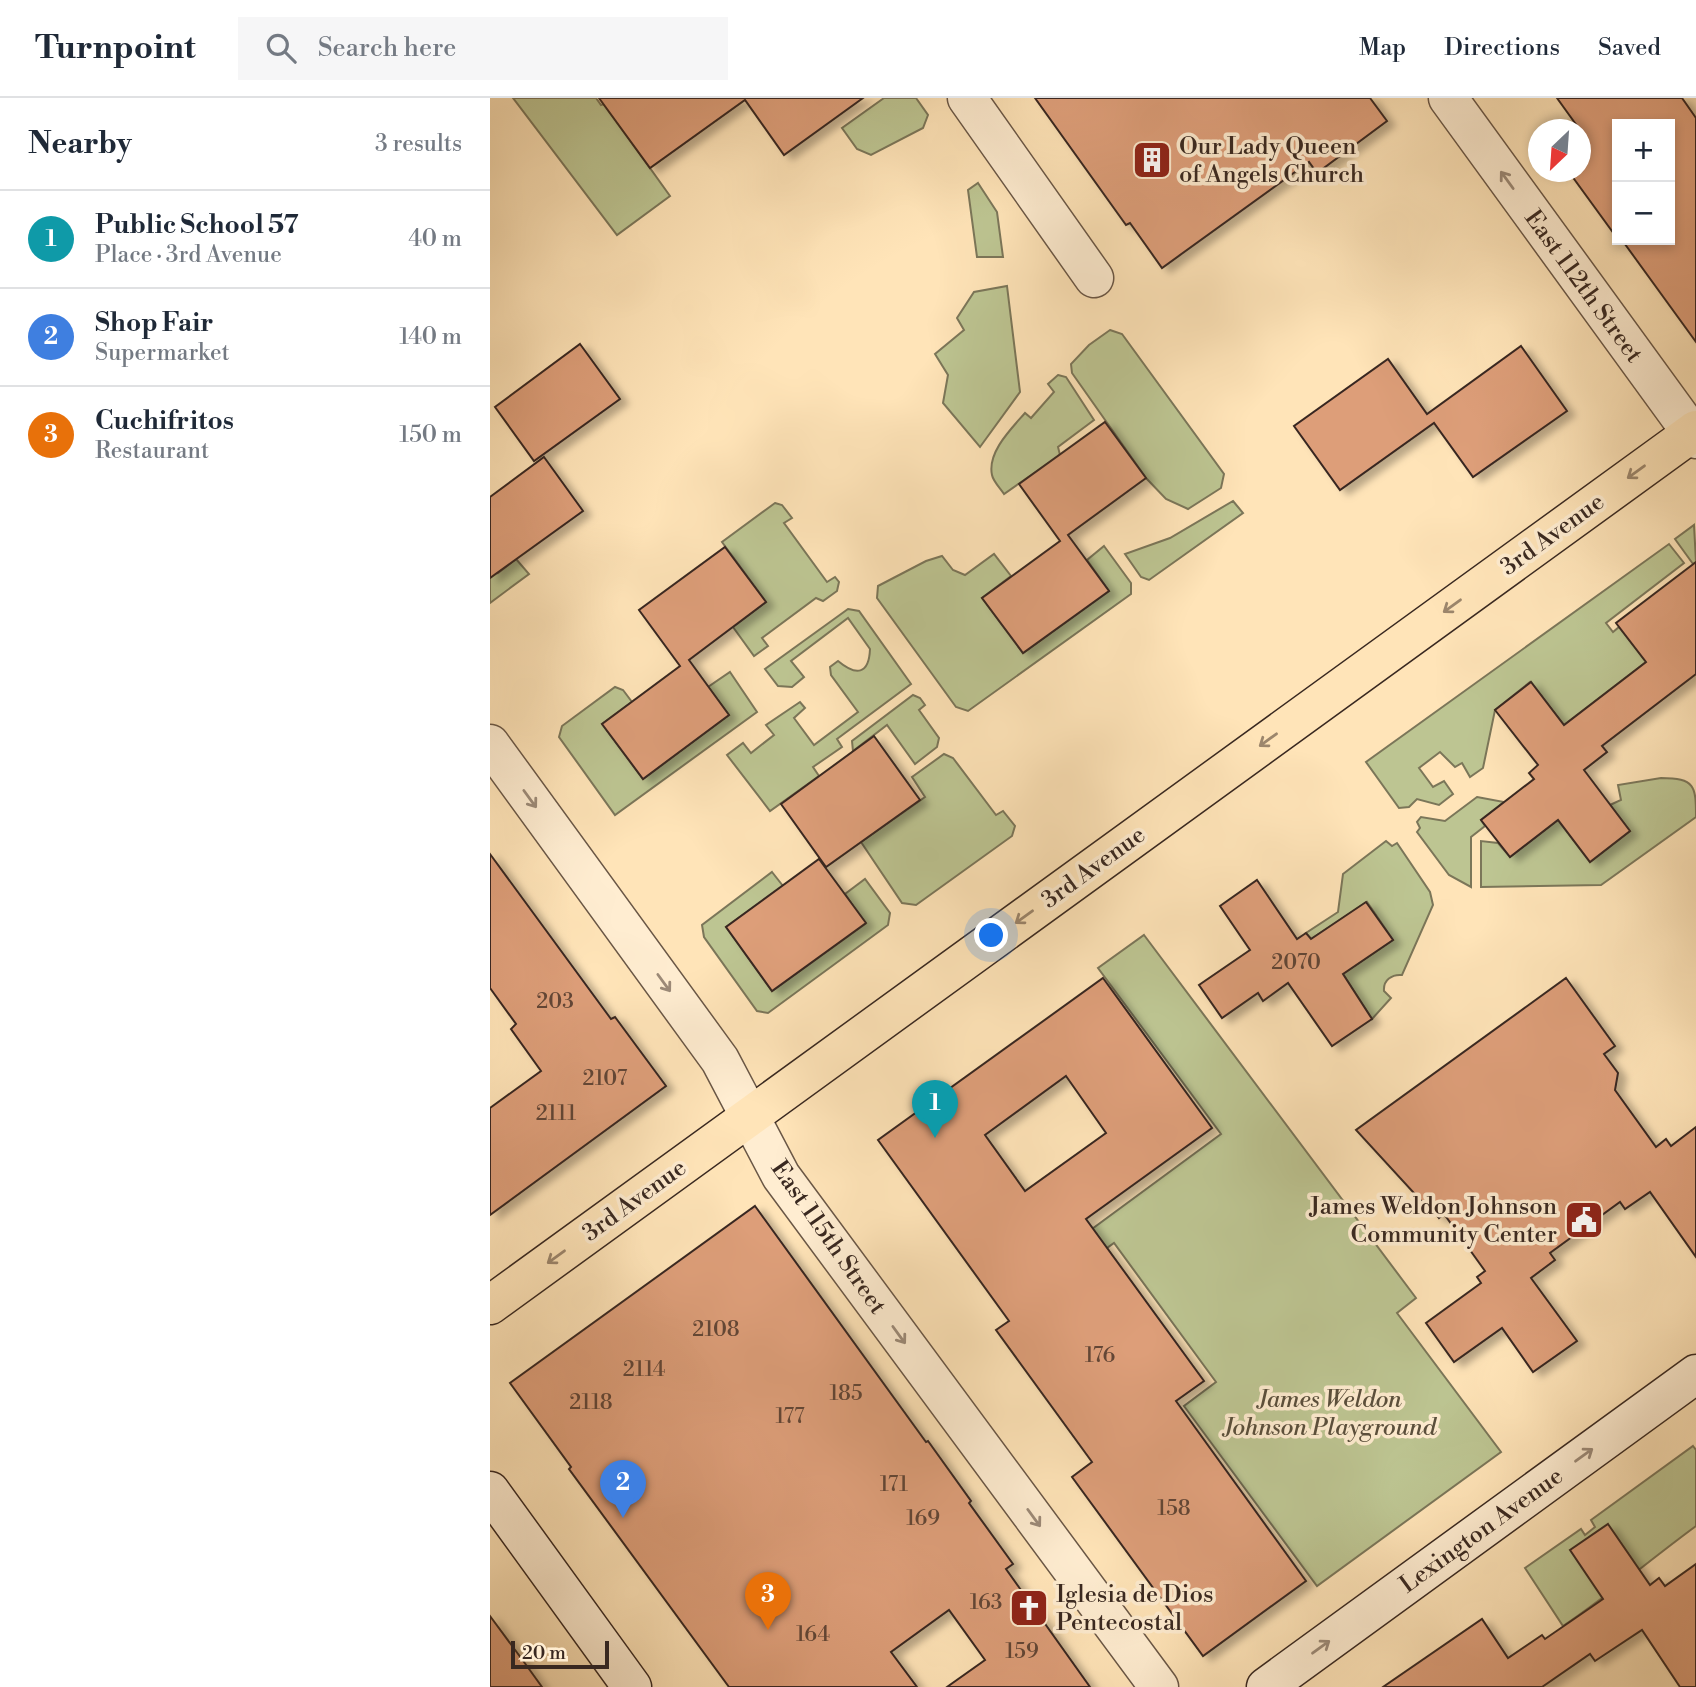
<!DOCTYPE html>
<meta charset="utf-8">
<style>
:root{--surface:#fff;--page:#f6f6f7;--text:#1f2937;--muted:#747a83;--line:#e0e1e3;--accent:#111827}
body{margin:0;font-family:"Libre Bodoni",serif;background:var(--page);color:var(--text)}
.controls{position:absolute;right:21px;top:21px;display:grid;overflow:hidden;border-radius:0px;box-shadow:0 4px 10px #0003}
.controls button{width:63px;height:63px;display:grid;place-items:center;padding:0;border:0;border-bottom:2px solid var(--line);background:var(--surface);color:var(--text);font:35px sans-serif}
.compass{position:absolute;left:1038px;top:21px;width:63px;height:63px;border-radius:50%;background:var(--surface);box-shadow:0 4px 10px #0003;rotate:205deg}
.scale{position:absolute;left:21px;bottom:18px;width:98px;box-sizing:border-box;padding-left:7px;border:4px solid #392820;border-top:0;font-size:19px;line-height:24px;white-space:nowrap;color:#392820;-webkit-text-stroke:5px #ffedd1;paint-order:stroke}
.you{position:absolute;left:502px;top:838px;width:24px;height:24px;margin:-18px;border:5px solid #fff;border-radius:50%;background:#1a73e8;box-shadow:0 0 0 10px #1a73e833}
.badge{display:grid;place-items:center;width:46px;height:46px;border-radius:50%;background:var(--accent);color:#fff;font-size:23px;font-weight:700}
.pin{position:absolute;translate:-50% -58px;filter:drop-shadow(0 2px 4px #0008)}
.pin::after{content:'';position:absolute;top:37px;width:24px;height:21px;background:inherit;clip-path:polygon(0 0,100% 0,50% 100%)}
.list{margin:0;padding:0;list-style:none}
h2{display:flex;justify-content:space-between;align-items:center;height:91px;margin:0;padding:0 28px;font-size:30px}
h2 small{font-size:23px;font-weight:400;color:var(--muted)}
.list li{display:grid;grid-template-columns:46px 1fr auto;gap:21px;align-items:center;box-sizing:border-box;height:98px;padding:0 28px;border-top:2px solid var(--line)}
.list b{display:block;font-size:26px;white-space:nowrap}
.list p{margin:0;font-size:23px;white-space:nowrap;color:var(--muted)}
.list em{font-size:23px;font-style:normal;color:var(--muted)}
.icon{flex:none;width:38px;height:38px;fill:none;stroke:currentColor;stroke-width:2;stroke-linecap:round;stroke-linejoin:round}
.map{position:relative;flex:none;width:1206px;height:1589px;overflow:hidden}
header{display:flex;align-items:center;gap:42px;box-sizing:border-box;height:98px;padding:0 35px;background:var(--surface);border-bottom:2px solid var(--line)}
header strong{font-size:33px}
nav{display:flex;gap:38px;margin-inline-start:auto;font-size:24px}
.search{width:490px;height:63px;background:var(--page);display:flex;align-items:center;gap:18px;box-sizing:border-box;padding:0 24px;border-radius:0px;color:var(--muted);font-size:26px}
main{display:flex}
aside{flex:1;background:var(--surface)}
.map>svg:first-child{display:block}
.green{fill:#bdc592;stroke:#7b7659;stroke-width:2}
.building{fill:#dd9e79;stroke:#392820;stroke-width:2;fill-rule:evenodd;filter:url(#shadow)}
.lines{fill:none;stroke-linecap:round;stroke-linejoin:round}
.street-casing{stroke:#6a5746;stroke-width:41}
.secondary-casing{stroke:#392820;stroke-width:41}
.primary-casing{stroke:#392820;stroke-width:41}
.street{stroke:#ffedd1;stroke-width:38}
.secondary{stroke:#ffedd1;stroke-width:38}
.primary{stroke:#ffe4b8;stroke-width:38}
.oneway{stroke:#9c8a78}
.oneway2{stroke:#9c866c}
.labels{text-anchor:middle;stroke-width:7;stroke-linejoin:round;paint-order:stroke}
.number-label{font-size:21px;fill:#624636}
.poi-label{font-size:24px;fill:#392820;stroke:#ffedd1;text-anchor:start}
.street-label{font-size:24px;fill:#392820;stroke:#ffedd1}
.park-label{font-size:24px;font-style:italic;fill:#5a4f3c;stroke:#ffedd1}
</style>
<header>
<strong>Turnpoint</strong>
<div class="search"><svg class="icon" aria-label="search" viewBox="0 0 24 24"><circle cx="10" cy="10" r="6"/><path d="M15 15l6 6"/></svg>Search here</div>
<nav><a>Map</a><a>Directions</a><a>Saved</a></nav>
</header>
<main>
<aside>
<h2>Nearby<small>3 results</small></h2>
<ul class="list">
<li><span class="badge" style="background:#0f9aa8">1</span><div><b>Public School 57</b><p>Place · 3rd Avenue</p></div><em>40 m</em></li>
<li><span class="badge" style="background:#3f7fe0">2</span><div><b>Shop Fair</b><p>Supermarket</p></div><em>140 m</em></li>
<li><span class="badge" style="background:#e8710a">3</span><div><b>Cuchifritos</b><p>Restaurant</p></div><em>150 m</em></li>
</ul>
</aside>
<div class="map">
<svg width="1206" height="1589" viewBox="0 0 1206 1589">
<defs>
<filter id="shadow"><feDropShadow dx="8" dy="4.5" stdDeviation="3.5" flood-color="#0004"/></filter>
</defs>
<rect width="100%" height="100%" fill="#ffe4b8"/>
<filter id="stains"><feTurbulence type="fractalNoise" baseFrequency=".00286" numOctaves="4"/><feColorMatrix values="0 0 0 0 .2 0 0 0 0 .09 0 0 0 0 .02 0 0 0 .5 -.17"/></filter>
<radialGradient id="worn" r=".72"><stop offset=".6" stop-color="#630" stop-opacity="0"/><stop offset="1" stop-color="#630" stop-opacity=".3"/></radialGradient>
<!-- green -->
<g class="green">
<polygon points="23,0 106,0 111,7 114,6 180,98 127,137"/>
<polygon points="394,0 426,0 438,17 433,30 381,57 367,51 352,30"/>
<polygon points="488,85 507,114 513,159 487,159 478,92"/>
<polygon points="517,188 530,294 490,349 453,305 458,277 445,256 474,232 467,220 484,194"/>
<polygon points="620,232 632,236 734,376 731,390 698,411 676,401 656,380 582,275 581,266 599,247"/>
<path d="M568 277 576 279 604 322 568 349 570 357 514 396C510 390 503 383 502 377 497 354 522 330 535 315L541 320 564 294 558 286Z"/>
<polygon points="743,403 753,415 659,482 651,479 635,456 680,440"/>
<polygon points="285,405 292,407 302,420 294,425 337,484 345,479 349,484 347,493 333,503 326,500 272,540 278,548 264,558 243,529 276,504 232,444"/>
<polygon points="1204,427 1206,464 1203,466 1185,441"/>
<polygon points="1179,446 1194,465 1116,525 1123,534 1129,529 1156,564 1074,627 1040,584 1005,612 993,670 980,679 972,665 965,669 950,654 929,670 943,689 954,683 963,696 949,707 927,701 919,709 909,710 876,664"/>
<polygon points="614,448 641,485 641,496 478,613 466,609 387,500 388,488 436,463 452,458 463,472 475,477 504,456 521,478 492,500 533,555 619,493 597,462"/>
<polygon points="26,461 39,476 0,505 0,464 8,475"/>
<path d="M358 511 369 513 421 586 347 641 352 649 323 669 329 678 280 713 237 657 253 645 261 655 284 637 276 627 310 604 315 610 304 620 324 647 368 614 341 577 340 569 348 563C366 578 379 577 380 551L358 520 301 563 314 579 302 589 288 588 275 571Z"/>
<polygon points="240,574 267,614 125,717 69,639 72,628 125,589 133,592 142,604 112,626 153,681 239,617 218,589"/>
<polygon points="423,597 430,600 435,607 429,612 449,640 447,649 425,666 397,627 363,653 362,643"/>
<polygon points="454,656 463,660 506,717 513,713 525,728 522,738 426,807 412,805 371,744 435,699 422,679"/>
<path d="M1171 680C1205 680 1206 688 1206 719L1111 787 991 789V743L1008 745 1020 759 1068 722 1100 764 1140 733 1120 707 1131 702 1128 687Z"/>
<polygon points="987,699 1014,704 991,722 995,728 981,739 981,789 959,777 927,734 930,730 927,724 931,719 955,723"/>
<path d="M896 743 902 748 907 745 940 794 943 807 912 877C902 876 893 882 894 893L901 900 882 921 853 876 903 842 877 804 821 841 816 835 848 814 853 776Z"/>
<polygon points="282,774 293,788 236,829 282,893 375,826 355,796 375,781 400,815 398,827 278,915 267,913 214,839 212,827"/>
<polygon points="654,837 926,1200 907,1215 1011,1354 827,1488 694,1308 726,1284 624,1145 581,1176 568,1156 731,1036 608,870"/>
<path d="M1203 1348 1206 1352V1428C1161 1461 1119 1497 1073 1528L1035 1470 1091 1431 1095 1437 1105 1429 1101 1422Z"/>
</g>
<!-- building -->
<g class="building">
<polygon points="109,0 373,0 294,57 255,2 160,70"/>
<polygon points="545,0 880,0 897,23 827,75 819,64 672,170 640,125 636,127"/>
<polygon points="1067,0 1192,0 1206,20 1206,244 1132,142 1180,142 1180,26 1127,26 1127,140 1079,74 1090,74 1090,32"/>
<polygon points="90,246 130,301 44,363 5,309"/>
<polygon points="1031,248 1077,313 983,379 944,325 850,392 804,328 898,261 937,316"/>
<polygon points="615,324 656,380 578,437 619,493 533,555 492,500 570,443 529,386"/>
<polygon points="54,359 93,413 0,480 0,399"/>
<polygon points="235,449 276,504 199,562 239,617 153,681 112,626 190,568 149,512"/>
<polygon points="1206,464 1206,576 1112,648 1117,654 1094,672 1140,733 1100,764 1068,722 1020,759 991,722 1044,681 1039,675 1048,667 1005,612 1041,584 1074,627 1156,564 1126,525"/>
<polygon points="384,638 430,702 336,769 291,706"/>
<polygon points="0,756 121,921 125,919 176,988 0,1117 0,1010 51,973 21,931 26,926 0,890"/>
<polygon points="329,761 376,825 282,893 236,829"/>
<polygon points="767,782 807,841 816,835 821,841 876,804 903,842 853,876 882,921 842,948 798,885 773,903 768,895 732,920 709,887 760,852 730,808"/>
<path d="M613 880 722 1030 596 1121 714 1283 686 1303 816 1483 713 1558 582 1379 602 1364 506 1232 519 1223 388 1042ZM576 978 616 1035 535 1093 495 1037Z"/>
<polygon points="1076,880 1125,948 1114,956 1128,975 1125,992 1166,1049 1176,1041 1181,1048 1206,1029 1206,1159 1160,1094 1135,1111 1130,1104 1060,1155 1065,1162 1041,1180 1087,1243 1043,1274 1012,1230 964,1264 936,1225 991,1185 987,1179 995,1173 954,1116 949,1120 937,1104 934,1106 866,1032"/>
<polygon points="265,1108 436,1344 438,1343 481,1403 479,1405 523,1466 516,1471 600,1589 457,1589 495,1562 459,1512 401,1554 427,1589 239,1589 79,1371 81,1369 20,1285"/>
<polygon points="1118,1426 1160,1487 1169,1480 1175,1488 1206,1466 1206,1589 1190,1589 1152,1532 1105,1563 1100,1556 1052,1589 893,1589 992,1521 1018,1560 1052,1537 1055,1541 1113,1501 1080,1452"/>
<polygon points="0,1518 34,1564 52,1589 0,1589"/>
</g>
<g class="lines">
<!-- street casing -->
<g class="street-casing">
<g id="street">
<polyline points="477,0 604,180"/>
<polyline points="958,0 1206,341"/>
<polyline points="0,646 230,962 291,1078 669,1589"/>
</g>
</g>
<!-- secondary casing -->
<g class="secondary-casing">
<g id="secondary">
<polyline points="0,1393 142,1589"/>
<polyline points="776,1589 1206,1276"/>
</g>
</g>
<!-- primary casing -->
<g class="primary-casing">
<polyline id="primary" points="0,1207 1206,332"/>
</g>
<!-- street -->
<use href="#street" class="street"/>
<!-- secondary -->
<use href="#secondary" class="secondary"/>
<!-- primary -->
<use href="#primary" class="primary"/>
</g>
<!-- one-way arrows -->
<defs><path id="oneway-shaft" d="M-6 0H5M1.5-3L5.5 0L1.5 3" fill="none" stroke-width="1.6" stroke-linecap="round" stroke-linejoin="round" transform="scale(1.75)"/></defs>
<g class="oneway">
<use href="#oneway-shaft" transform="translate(1017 82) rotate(-126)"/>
<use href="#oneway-shaft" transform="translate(40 701) rotate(54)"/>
<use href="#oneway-shaft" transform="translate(174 885) rotate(54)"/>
<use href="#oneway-shaft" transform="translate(409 1237) rotate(54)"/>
<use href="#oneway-shaft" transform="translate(1094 1357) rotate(-36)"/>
<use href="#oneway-shaft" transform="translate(544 1420) rotate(54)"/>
<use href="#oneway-shaft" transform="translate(831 1549) rotate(-36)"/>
</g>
<g class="oneway2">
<use href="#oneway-shaft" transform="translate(1146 374) rotate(144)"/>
<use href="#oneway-shaft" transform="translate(962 508) rotate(144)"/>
<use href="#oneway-shaft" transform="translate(778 642) rotate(144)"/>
<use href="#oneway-shaft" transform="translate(534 819) rotate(144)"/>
<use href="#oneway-shaft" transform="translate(66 1159) rotate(144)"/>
</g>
<!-- icons -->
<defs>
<g id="building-square" transform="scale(2.0125)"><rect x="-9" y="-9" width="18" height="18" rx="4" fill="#8f2418" stroke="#ffedd1"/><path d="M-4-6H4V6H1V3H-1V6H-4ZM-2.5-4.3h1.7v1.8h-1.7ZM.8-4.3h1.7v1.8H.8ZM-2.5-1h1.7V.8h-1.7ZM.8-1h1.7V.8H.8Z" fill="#fff"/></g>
<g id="civic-square" transform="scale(2.0125)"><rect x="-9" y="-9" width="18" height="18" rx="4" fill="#8f2418" stroke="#ffedd1"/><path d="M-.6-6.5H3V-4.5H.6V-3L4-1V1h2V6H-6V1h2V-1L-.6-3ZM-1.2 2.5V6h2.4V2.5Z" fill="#fff"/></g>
<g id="church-square" transform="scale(2.0125)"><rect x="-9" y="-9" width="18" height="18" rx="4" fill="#8f2418" stroke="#ffedd1"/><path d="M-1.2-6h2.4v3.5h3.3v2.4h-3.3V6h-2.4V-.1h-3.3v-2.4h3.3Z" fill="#fff"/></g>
</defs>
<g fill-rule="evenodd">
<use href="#building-square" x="662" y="62"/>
<use href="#civic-square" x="1094" y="1122"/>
<use href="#church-square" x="539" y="1510"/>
</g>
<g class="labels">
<!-- number labels -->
<g class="number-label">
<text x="806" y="871">2070</text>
<text x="65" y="910">203</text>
<text x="115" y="987">2107</text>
<text x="66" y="1022">2111</text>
<text x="226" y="1238">2108</text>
<text x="610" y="1264">176</text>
<text x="154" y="1278">2114</text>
<text x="356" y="1302">185</text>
<text x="101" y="1311">2118</text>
<text x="300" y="1325">177</text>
<text x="404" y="1393">171</text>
<text x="684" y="1417">158</text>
<text x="433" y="1427">169</text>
<text x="496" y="1511">163</text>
<text x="323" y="1543">164</text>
<text x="532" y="1560">159</text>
</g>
<!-- poi labels -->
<g class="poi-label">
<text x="689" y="56">Our Lady Queen<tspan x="689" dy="28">of Angels Church</tspan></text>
<text x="1067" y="1116" text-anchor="end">James Weldon Johnson<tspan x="1067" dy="28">Community Center</tspan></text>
<text x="566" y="1504">Iglesia de Dios<tspan x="566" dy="28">Pentecostal</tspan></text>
</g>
<!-- street labels -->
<g class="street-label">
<text transform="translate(1094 188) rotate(54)" y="8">East 112th Street</text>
<text transform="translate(1062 436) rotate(-36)" y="8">3rd Avenue</text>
<text transform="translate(603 769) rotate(-36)" y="8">3rd Avenue</text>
<text transform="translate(144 1102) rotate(-36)" y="8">3rd Avenue</text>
<text transform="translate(339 1139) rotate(55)" y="8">East 115th Street</text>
<text transform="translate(991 1432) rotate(-36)" y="8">Lexington Avenue</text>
</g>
<!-- park labels -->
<g class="park-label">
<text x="840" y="1309">James Weldon<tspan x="840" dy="28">Johnson Playground</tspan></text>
</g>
</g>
<rect width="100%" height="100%" filter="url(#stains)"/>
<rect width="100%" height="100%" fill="url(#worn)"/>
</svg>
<div class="controls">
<button>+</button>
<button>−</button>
</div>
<svg class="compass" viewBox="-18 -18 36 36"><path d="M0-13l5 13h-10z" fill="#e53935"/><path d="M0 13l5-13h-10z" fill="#747a83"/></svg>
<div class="scale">20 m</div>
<div class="you"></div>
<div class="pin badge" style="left:445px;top:1040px;background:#0f9aa8">1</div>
<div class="pin badge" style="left:133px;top:1420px;background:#3f7fe0">2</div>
<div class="pin badge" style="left:278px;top:1532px;background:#e8710a">3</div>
</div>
</main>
